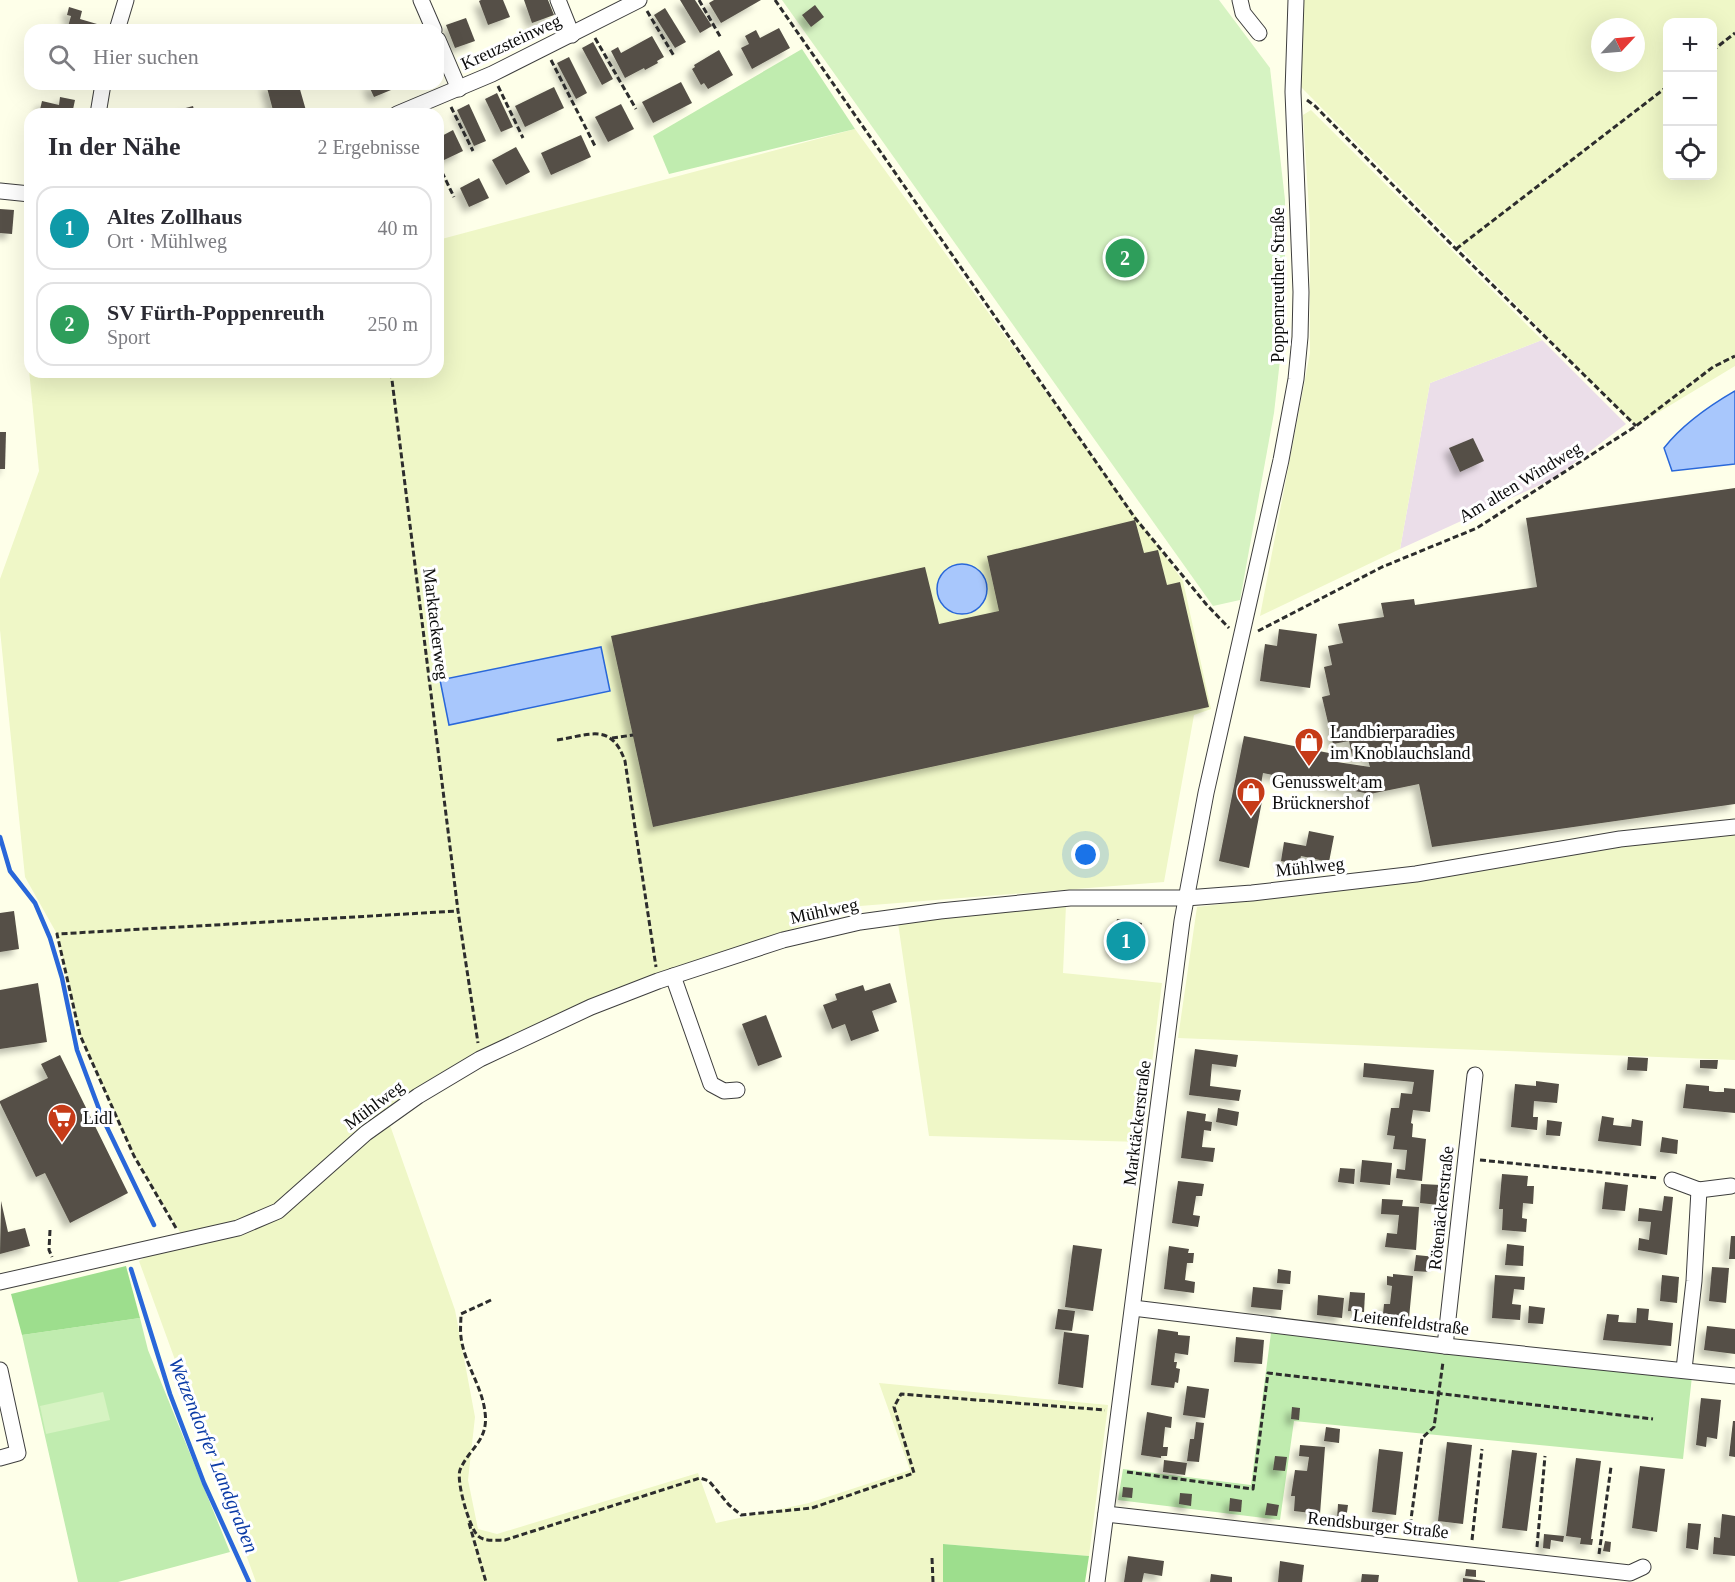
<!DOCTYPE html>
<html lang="de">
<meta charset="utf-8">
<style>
:root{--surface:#fff;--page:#f2f2f3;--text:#2b2b33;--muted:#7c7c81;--line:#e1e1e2;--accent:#ea580c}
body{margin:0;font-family:Georgia,serif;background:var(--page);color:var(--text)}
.controls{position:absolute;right:18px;top:18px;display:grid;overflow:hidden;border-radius:12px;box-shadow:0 6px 24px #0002}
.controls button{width:54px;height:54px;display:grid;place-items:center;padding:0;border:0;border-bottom:2px solid var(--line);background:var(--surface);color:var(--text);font:30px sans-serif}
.compass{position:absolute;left:1591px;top:18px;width:54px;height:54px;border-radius:50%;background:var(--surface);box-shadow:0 6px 24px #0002;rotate:64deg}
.you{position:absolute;left:1086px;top:855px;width:21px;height:21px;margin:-15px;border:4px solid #fff;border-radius:50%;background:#1a73e8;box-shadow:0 0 0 9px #1a73e833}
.badge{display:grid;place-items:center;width:39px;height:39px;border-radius:50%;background:var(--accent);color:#fff;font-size:20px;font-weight:700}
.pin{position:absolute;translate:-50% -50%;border:3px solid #fff;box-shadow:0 2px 6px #0006}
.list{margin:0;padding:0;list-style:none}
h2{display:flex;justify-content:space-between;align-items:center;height:78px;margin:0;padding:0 24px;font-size:26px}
h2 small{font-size:20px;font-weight:400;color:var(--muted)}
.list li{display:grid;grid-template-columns:39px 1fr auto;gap:18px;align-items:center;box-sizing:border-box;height:84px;margin:0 12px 12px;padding:0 12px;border:2px solid var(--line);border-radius:18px}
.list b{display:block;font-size:22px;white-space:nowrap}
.list p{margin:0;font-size:20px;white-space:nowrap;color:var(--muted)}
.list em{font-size:20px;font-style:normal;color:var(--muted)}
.icon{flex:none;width:33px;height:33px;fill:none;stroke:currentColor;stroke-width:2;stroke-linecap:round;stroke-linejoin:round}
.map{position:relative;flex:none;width:1735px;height:1582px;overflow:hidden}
.search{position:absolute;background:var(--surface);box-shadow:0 6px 24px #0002;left:24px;top:24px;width:420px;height:66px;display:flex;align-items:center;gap:15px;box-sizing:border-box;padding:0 21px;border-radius:18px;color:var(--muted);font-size:22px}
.panel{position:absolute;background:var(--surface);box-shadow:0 6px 24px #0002;left:24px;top:108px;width:420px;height:270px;border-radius:18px}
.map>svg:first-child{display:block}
.industrial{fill:#ebdee9}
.farmland{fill:#eff7c7;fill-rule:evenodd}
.green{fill:#c0ecaf}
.forest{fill:#9dde8d}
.pitch{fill:#d6f3c2}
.water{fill:#a8c7fc;stroke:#2967d9;stroke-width:1.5}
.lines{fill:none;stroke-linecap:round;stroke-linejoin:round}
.stream{stroke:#2967d9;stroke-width:4.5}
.building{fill:#544f46;filter:url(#shadow)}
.minor-casing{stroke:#3e3e3e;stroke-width:17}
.path{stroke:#2d2d2d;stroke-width:3;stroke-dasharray:6 3;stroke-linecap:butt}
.minor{stroke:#fff;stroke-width:15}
.labels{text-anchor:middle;stroke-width:6;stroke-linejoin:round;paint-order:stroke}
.street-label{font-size:18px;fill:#0b0b0b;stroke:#fff}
.poi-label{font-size:18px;fill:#0b0b0b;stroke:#fff;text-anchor:start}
.water-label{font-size:20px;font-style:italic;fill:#0b3ba6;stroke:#fff}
</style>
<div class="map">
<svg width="1735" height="1582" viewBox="0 0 1735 1582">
<defs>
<filter id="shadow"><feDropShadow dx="-5.5" dy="5.5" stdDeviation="3" flood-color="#0004"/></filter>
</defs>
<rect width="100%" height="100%" fill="#feffe9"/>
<!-- industrial -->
<polygon class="industrial" points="1542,340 1626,424 1553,479 1400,549 1430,383"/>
<!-- farmland -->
<g class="farmland">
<path d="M1303 0H1735V366L1636 426 1301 87ZM1668 22H1712V176H1668ZM1600 27H1636V63H1600Z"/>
<polygon points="1311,110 1542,340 1430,383 1400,549 1260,616 1310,353 1310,226 1303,115"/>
<polygon points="855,129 1183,581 1211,709 1194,715 1164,882 860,906 625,986 462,1061 385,1111 455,1310 475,1417 468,1480 478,1529 497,1534 698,1473 716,1523 809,1503 910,1470 879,1383 1108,1405 1089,1556 943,1544 943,1582 256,1582 139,1261 183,1237 134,1156 80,1035 57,934 25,877 0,630 0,579 39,471 27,350 30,348 30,372 438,372 438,240"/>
<polygon points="1735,833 1735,1060 1178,1038 1197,907 1445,877 1653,840"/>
<polygon points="1066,905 1063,973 1162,983 1142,1142 929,1136 898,923 1000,909"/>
</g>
<!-- green -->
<g class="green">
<polygon points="802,49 855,129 669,174 653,136"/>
<polygon points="140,1318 148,1350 230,1552 118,1582 78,1582 22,1335"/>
<polygon points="1271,1333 1692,1376 1683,1459 1294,1421 1280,1520 1118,1500 1123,1469 1251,1485"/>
</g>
<!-- forest -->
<g class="forest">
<polygon points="126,1266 140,1318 22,1335 11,1294"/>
<polygon points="943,1544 1089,1556 1085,1582 943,1582"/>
</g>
<!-- pitch -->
<g class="pitch">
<polygon points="782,0 1219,0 1270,68 1285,200 1285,316 1274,413 1240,600 1213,606"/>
<polygon points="103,1392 110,1420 46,1434 40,1406"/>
</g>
<!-- water -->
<g class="water">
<path d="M1735 391V464L1672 471 1664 448C1683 424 1709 406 1735 391Z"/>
<circle cx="962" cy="589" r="25"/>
<polygon points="601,647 610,691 449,725 440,680"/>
</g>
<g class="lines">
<!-- stream -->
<g class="stream">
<polyline points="0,837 10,871 35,903 50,938 62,978 77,1050 102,1117 154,1225"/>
<polyline points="131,1269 170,1394 204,1483 249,1582"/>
</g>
</g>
<!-- building -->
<g class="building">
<polygon points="481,0 503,0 510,17 488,25 479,1"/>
<polygon points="524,0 548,0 554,15 532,23"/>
<polygon points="680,0 695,0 712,26 700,33"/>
<polygon points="714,0 761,0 721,23 709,3"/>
<polygon points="815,5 824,17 811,27 802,15"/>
<polygon points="69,7 82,11 80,19 97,24 95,30 67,30 71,16 67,15"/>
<polygon points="665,8 686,42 675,48 654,15"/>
<polygon points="466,18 475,41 455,48 446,25"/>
<polygon points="779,28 790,48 752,69 741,48 749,44 745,36 756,30 760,38"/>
<polygon points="652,36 664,57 657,61 658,63 645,70 644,68 625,78 611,51 618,47 621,53"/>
<polygon points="593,42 613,79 602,85 582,48"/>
<polygon points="719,50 733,75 708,89 704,83 701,85 692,69 695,67 694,65"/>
<polygon points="569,57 587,93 576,99 557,63"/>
<polygon points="681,82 692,103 653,123 642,102"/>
<polygon points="266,84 287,84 289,88 299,86 307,114 274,114"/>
<polygon points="368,84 389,84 391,90 374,97"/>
<polygon points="554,87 564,108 525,127 515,106"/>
<polygon points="497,93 513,127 501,132 485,99"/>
<polygon points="60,97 75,100 72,114 39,114 42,101 59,105"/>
<polygon points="469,104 486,141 474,146 457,110"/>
<polygon points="621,104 634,129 608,142 595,117"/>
<polygon points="193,106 195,114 184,114 182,109"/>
<polygon points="453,130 463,151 444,160 438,148 438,138"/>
<polygon points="581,135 591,157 551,175 541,153"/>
<polygon points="516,147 530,172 506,185 492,160"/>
<polygon points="479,178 489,198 469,207 460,188"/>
<polygon points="0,209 14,210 12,234 0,233"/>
<polygon points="0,432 6,432 5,469 0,469"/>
<polygon points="1473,438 1484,461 1460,472 1449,448"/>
<polygon points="1735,488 1735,804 1432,847 1419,784 1370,794 1263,773 1259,795 1263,796 1249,868 1219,861 1244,736 1339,755 1337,762 1370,767 1367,757 1353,760 1349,741 1333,744 1322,697 1330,695 1324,667 1332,665 1328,646 1343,643 1338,624 1384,617 1381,603 1414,599 1415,605 1537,587 1526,518"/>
<polygon points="1135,520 1144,553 1158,550 1167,585 1180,582 1209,707 653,827 611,636 925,567 939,624 999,611 987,556"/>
<polygon points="1279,629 1317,634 1310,688 1260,681 1265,644 1277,646"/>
<polygon points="1309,831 1334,836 1329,862 1301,856 1299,865 1281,861 1284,842 1306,846"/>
<polygon points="14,911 19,949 0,952 0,913"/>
<polygon points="1117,919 1142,923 1136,954 1112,950"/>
<polygon points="38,983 47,1042 0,1049 0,990"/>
<polygon points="890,983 897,1002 872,1011 879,1031 851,1041 845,1024 832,1029 823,1005 837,1000 835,994 863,985 865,991"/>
<polygon points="766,1015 782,1057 758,1066 742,1024"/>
<polygon points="1195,1049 1238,1055 1236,1067 1212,1064 1210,1086 1241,1090 1239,1101 1189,1095"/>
<polygon points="60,1055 128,1193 70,1223 45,1173 36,1177 0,1103 0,1101 48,1078 41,1064"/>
<polygon points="1628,1057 1648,1058 1647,1071 1627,1070"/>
<polygon points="1700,1060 1718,1060 1717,1069 1700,1068"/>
<polygon points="1364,1063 1434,1070 1430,1112 1413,1110 1411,1123 1413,1124 1412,1137 1426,1139 1422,1181 1396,1178 1397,1169 1405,1170 1407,1150 1393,1149 1395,1136 1387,1135 1391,1108 1399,1108 1401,1093 1412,1094 1414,1082 1363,1077"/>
<polygon points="1536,1081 1559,1084 1557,1103 1534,1101 1533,1117 1538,1117 1537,1130 1511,1127 1515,1084 1536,1086"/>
<polygon points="1686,1084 1709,1086 1709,1091 1716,1092 1724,1092 1724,1088 1735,1089 1735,1113 1683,1108"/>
<polygon points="1218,1108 1239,1112 1237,1126 1216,1122"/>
<polygon points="1187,1111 1206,1114 1205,1121 1212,1122 1211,1131 1204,1130 1202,1147 1215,1148 1213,1162 1181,1158"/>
<polygon points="1602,1116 1614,1118 1613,1125 1631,1127 1632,1119 1643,1121 1641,1146 1598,1141"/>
<polygon points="1547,1120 1562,1122 1560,1136 1546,1135"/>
<polygon points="1662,1137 1678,1140 1677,1154 1660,1152"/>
<polygon points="1362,1160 1392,1163 1390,1185 1360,1182"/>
<polygon points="1340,1168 1355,1169 1354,1184 1338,1182"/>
<polygon points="1502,1174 1528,1176 1527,1186 1534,1186 1533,1204 1523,1203 1522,1218 1527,1219 1526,1232 1502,1230 1503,1209 1499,1209"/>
<polygon points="1178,1181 1204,1184 1202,1196 1196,1196 1193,1215 1200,1216 1198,1227 1172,1223"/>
<polygon points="1605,1182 1628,1185 1625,1211 1602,1209"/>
<polygon points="1421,1184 1441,1185 1439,1205 1420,1203"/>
<polygon points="1664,1196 1673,1197 1667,1255 1638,1250 1639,1238 1649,1240 1651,1222 1638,1221 1639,1208 1662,1211"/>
<polygon points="1382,1199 1403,1200 1402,1206 1419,1207 1416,1250 1385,1247 1387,1233 1397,1234 1399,1215 1381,1214"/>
<polygon points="1,1201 8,1232 25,1228 30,1246 0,1254"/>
<polygon points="1731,1236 1735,1236 1735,1259 1729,1259"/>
<polygon points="1507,1244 1524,1246 1523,1266 1505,1265"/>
<polygon points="1073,1245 1102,1249 1093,1311 1065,1307"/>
<polygon points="1169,1246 1189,1249 1188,1253 1194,1253 1193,1263 1187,1263 1185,1280 1195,1282 1194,1293 1164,1289"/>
<polygon points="1416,1255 1436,1257 1435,1265 1430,1265 1430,1272 1414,1271"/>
<polygon points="1712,1267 1729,1268 1726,1303 1709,1301"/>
<polygon points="1278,1269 1291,1271 1290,1284 1277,1283"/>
<polygon points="1393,1274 1413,1276 1409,1318 1383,1314 1384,1304 1390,1304 1392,1286 1387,1285 1387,1276 1393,1277"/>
<polygon points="1495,1275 1525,1277 1524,1290 1514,1289 1512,1304 1521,1305 1520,1320 1492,1318"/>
<polygon points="1662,1275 1679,1277 1677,1303 1660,1301"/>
<polygon points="1253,1287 1283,1290 1281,1310 1251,1307"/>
<polygon points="1350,1292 1365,1293 1364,1312 1348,1311"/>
<polygon points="1318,1295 1344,1298 1342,1318 1317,1315"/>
<polygon points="1529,1306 1545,1308 1543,1324 1528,1323"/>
<polygon points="1637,1308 1649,1309 1648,1320 1673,1323 1671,1346 1603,1340 1607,1314 1619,1315 1618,1322 1636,1323"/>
<polygon points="1058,1309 1075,1311 1072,1331 1055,1329"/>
<polygon points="1707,1326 1735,1329 1735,1354 1704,1350"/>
<polygon points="1158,1329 1178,1332 1178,1335 1190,1336 1188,1355 1175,1353 1174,1362 1177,1362 1176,1368 1180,1369 1178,1383 1175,1382 1174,1388 1151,1385"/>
<polygon points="1064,1332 1089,1335 1083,1388 1058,1384"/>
<polygon points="1236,1337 1264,1340 1262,1364 1234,1362"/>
<polygon points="1187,1386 1209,1389 1205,1418 1183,1415"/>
<polygon points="1701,1398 1721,1400 1717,1439 1707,1437 1706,1447 1696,1445"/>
<polygon points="1292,1407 1300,1408 1299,1420 1291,1419"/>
<polygon points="1147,1412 1172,1417 1171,1428 1165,1427 1163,1447 1168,1447 1167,1456 1161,1456 1161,1458 1141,1455"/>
<polygon points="1733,1421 1735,1421 1735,1457 1729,1456"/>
<polygon points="1196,1422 1204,1423 1199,1462 1187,1461 1190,1439 1194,1439"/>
<polygon points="1326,1427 1340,1429 1339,1443 1324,1441"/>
<polygon points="1447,1442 1472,1445 1463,1524 1438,1521"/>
<polygon points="1300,1445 1325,1447 1320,1514 1294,1511 1295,1496 1291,1496 1295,1470 1307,1471 1309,1457 1299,1456"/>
<polygon points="1379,1449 1403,1452 1396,1515 1372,1512"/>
<polygon points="1512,1450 1537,1453 1527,1531 1502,1528"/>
<polygon points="1275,1456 1287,1457 1285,1471 1273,1470"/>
<polygon points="1576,1458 1601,1461 1591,1539 1593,1539 1592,1545 1580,1544 1581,1538 1566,1536"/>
<polygon points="1164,1460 1187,1463 1185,1475 1163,1472"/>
<polygon points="1640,1466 1665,1469 1657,1532 1632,1528"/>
<polygon points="1123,1487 1133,1488 1132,1498 1122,1497"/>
<polygon points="1180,1493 1192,1494 1191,1506 1179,1504"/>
<polygon points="1230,1498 1242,1500 1241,1512 1229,1511"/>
<polygon points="1267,1503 1279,1505 1277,1516 1265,1515"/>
<polygon points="1338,1504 1348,1505 1346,1519 1337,1519"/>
<polygon points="1722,1514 1735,1516 1735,1556 1713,1554 1714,1537 1720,1538"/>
<polygon points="1688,1523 1701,1524 1698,1550 1686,1548"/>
<polygon points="1544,1534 1564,1536 1563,1542 1551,1540 1550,1549 1543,1548"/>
<polygon points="1605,1541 1611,1542 1610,1552 1603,1551"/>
<polygon points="1128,1556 1164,1561 1162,1576 1144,1573 1142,1582 1124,1582"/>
<polygon points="1280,1561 1304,1565 1302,1582 1278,1582"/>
<polygon points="1466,1569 1476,1570 1476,1577 1465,1576"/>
<polygon points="1211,1574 1232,1577 1232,1582 1210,1582"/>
<polygon points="1362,1574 1379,1575 1378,1582 1361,1582"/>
<polygon points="1463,1578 1485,1581 1485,1582 1463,1582"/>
</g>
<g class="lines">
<!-- minor casing -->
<g class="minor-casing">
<g id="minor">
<polyline points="421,0 434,30"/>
<polyline points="558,0 572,35"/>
<polyline points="1240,0 1243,13 1259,33"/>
<polyline points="117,30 126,0"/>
<polyline points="438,40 459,89"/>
<polyline points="98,114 103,84"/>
<polyline points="397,114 492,74 639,0"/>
<polyline points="0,191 30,194"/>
<polyline points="673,976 711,1084 724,1091 737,1090"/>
<polyline points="1672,1180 1699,1190 1731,1186"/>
<polyline points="0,1282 238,1228 278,1211 366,1133 418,1096 480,1059 591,1007 658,981 783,940 860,922 940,911 1070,898 1186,898 1252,893 1416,874 1620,839 1735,827"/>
<polyline points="1133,1308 1445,1346 1735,1376"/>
<polyline points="1445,1346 1475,1075"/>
<polyline points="1684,1369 1694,1281 1699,1190"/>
<polyline points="0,1370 18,1453 0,1458"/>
<polyline points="1106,1514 1630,1573 1643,1567"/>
<polyline points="1097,1582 1182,921 1206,793 1281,460 1296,379 1300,337 1301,292 1293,92 1296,0"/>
</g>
</g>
<!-- path -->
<g class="path">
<polyline points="699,0 721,38"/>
<polyline points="775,0 1135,518 1206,604 1229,628"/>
<polyline points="647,11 674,56"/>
<polyline points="595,38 636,109"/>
<polyline points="1712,51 1735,33"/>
<polyline points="551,60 595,146"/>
<polyline points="498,86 523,138"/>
<polyline points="1307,100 1315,106 1456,249 1636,426"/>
<polyline points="451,107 473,151"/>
<polyline points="438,164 454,197"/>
<polyline points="1456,249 1668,86"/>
<polyline points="391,372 458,911 478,1043"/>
<polyline points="1258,631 1382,567 1477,528 1636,426 1713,367 1735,356"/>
<polyline points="612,738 633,735"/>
<path d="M557 740C590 735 611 722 625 761L656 967"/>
<polyline points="1480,1160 1658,1178"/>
<polyline points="176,1228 134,1156 80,1035 57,934 458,911"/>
<polyline points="50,1230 49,1250 52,1257"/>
<path d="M491 1300 461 1314C461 1321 460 1329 461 1337 464 1363 482 1386 485 1412 489 1441 469 1448 460 1470 456 1481 469 1527 478 1536 485 1542 497 1540 505 1540L700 1478 709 1481 729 1505 741 1515 812 1508 914 1473 894 1407 901 1394 1105 1410"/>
<polyline points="1127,1472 1253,1489 1268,1373 1653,1419"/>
<polyline points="469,1523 486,1582"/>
<polyline points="1409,1534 1422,1438 1434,1427 1443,1362"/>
<polyline points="1472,1540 1482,1449"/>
<polyline points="1537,1547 1545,1456"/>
<polyline points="1599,1554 1611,1467"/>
<polyline points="932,1558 933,1582"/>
</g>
<!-- minor -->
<use href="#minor" class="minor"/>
</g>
<!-- icons -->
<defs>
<g id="shop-pin" transform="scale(1.5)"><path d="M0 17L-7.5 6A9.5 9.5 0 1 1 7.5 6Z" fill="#c63b18" stroke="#fff"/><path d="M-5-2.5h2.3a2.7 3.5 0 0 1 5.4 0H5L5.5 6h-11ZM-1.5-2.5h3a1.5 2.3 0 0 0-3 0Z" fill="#fff"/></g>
<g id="supermarket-pin" transform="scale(1.5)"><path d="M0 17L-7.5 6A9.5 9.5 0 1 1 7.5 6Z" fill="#c63b18" stroke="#fff"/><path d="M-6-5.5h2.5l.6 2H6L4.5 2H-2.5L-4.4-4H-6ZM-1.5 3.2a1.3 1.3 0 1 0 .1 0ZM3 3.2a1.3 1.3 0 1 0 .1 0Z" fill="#fff"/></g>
</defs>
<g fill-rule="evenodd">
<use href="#shop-pin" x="1309" y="742"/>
<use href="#shop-pin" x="1251" y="792"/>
<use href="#supermarket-pin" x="62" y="1118"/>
</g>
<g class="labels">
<!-- street labels -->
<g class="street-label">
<text transform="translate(511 42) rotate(-25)" y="6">Kreuzsteinweg</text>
<text transform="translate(1278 285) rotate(-90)" y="6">Poppenreuther Straße</text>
<text transform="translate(1520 482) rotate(-31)" y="6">Am alten Windweg</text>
<text transform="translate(436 624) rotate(83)" y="6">Marktackerweg</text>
<text transform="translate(1310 867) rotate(-6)" y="6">Mühlweg</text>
<text transform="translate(824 911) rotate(-12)" y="6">Mühlweg</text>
<text transform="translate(374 1105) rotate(-37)" y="6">Mühlweg</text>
<text transform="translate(1137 1123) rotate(-83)" y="6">Marktäckerstraße</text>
<text transform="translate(1441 1208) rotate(-84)" y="6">Rötenäckerstraße</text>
<text transform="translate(1411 1322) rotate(7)" y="6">Leitenfeldstraße</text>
<text transform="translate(1378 1525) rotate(6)" y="6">Rendsburger Straße</text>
</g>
<!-- poi labels -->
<g class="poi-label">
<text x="1330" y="738">Landbierparadies<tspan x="1330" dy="21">im Knoblauchsland</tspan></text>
<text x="1272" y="788">Genusswelt am<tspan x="1272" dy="21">Brücknershof</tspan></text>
<text x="83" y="1124">Lidl</text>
</g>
<!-- water labels -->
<g class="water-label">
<text transform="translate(214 1455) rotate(68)" y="7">Wetzendorfer Landgraben</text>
</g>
</g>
</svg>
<div class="controls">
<button>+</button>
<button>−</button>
<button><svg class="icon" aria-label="locate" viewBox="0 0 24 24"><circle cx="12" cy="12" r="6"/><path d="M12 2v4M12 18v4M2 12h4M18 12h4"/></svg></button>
</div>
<svg class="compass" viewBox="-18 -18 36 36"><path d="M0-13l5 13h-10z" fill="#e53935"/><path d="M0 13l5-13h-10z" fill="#7c7c81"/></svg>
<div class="you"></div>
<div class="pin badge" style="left:1126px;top:941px;background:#0f9aa8">1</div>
<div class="pin badge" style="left:1125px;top:258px;background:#2e9e5b">2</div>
<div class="search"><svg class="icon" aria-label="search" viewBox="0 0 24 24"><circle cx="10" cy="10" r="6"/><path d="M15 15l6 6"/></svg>Hier suchen</div>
<section class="panel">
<h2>In der Nähe<small>2 Ergebnisse</small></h2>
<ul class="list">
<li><span class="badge" style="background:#0f9aa8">1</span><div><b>Altes Zollhaus</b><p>Ort · Mühlweg</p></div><em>40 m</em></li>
<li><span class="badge" style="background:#2e9e5b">2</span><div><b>SV Fürth-Poppenreuth</b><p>Sport</p></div><em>250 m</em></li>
</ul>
</section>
</div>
